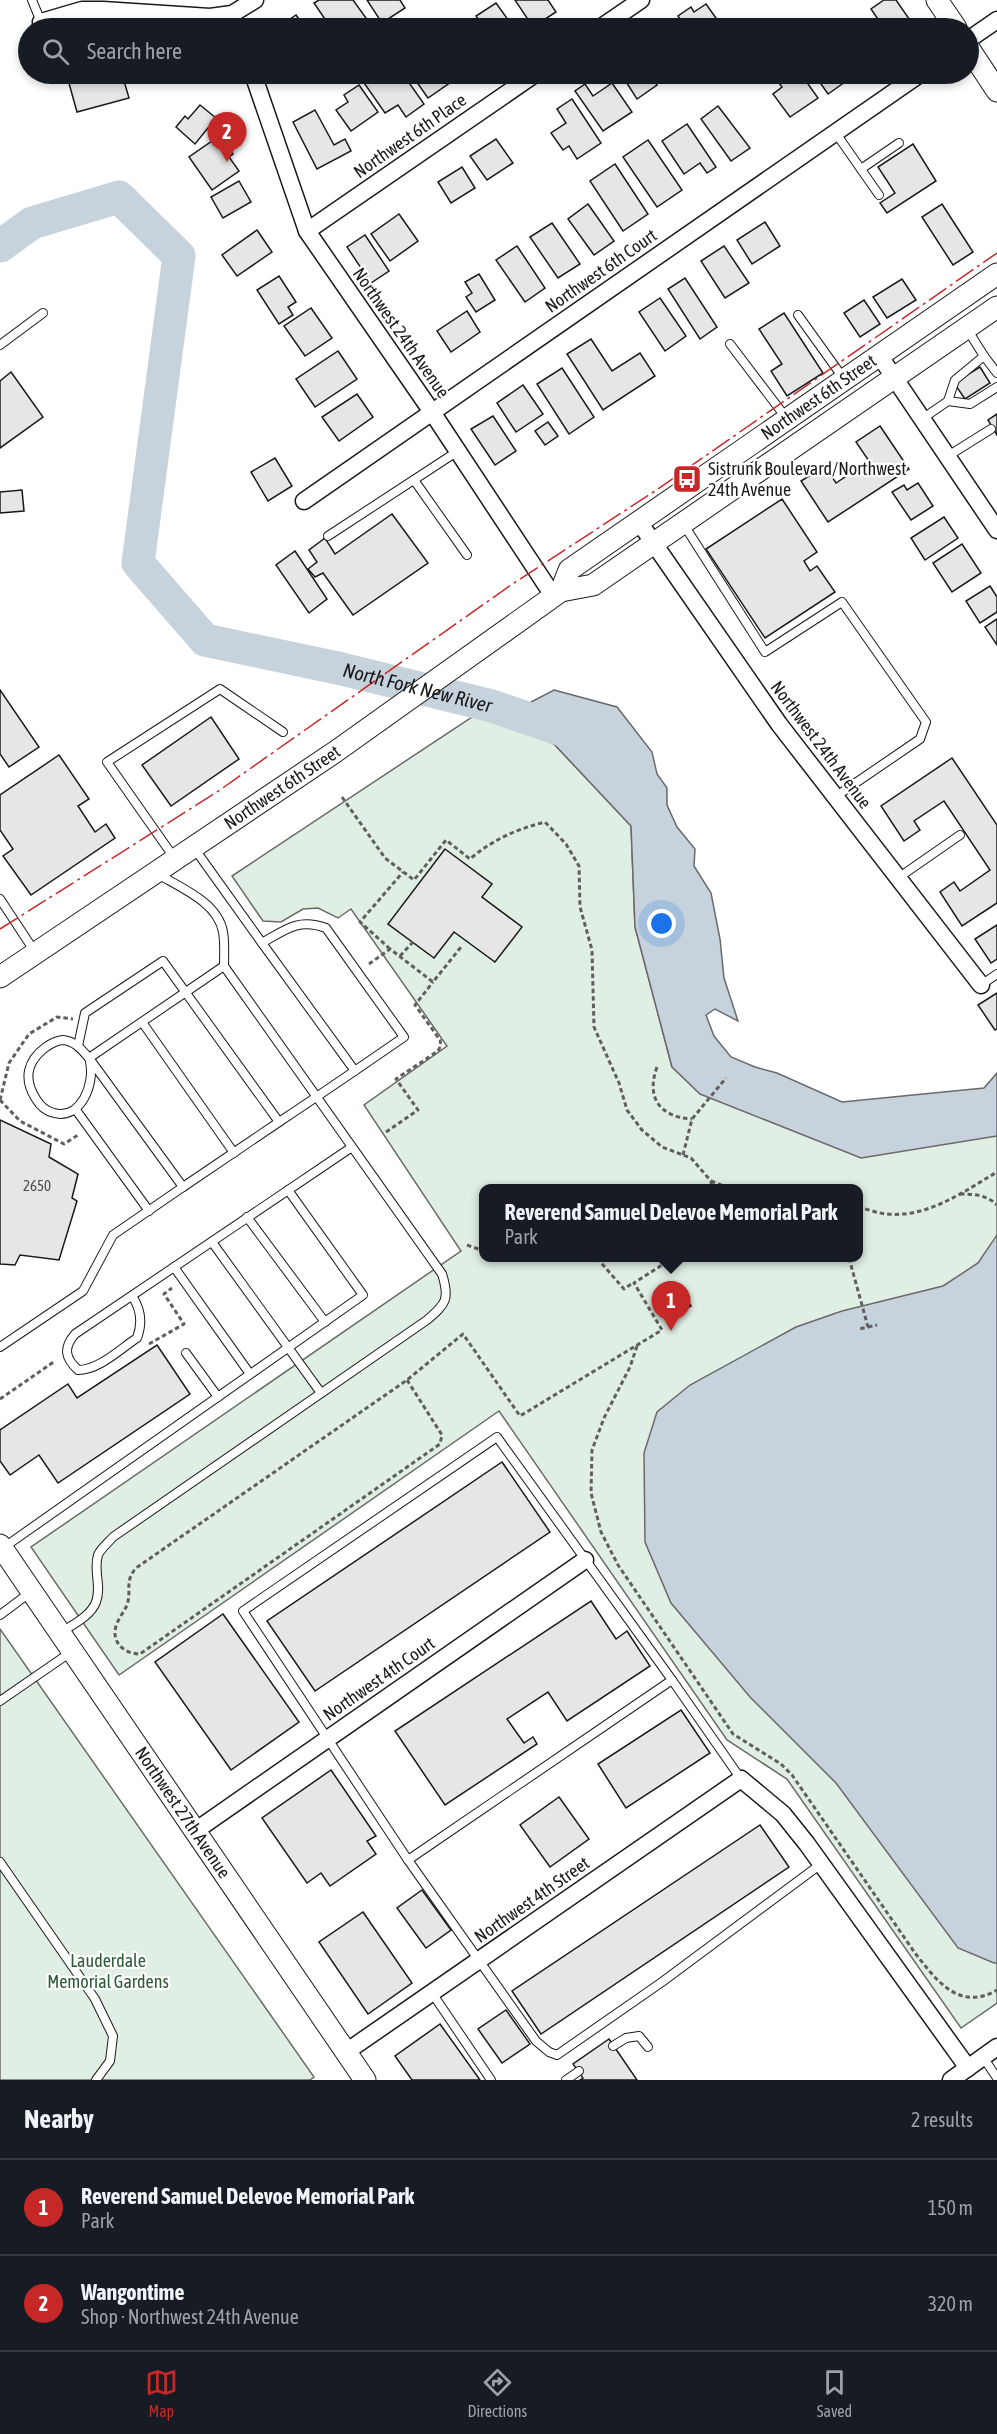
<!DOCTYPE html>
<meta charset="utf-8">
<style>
:root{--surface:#171b24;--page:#20242c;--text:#f1f3f6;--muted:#9ea1a6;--line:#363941;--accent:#c62828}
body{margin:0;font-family:"Asap Condensed",sans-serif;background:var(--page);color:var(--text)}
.you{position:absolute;left:662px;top:924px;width:21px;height:21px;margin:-15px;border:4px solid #fff;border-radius:50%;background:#1a73e8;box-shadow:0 0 0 9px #1a73e833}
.badge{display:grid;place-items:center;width:39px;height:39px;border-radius:50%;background:var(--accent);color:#fff;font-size:20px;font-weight:700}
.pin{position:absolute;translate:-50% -50px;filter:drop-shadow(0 2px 3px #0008)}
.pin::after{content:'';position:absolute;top:32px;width:21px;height:18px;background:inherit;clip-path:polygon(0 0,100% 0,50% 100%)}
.popup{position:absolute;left:479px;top:1184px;width:384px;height:78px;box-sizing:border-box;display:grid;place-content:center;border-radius:12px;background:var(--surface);filter:drop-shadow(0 2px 4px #0005);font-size:20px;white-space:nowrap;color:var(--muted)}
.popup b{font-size:22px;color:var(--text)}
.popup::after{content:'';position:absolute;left:50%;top:100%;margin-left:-12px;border:12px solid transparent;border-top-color:var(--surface)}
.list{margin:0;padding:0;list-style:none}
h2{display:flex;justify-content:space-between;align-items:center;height:78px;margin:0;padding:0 24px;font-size:26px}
h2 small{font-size:20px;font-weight:400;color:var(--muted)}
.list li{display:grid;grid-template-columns:39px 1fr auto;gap:18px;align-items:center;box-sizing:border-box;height:96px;padding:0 24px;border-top:2px solid var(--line)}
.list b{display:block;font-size:22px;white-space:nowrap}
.list p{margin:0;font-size:20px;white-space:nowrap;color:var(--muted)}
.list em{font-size:20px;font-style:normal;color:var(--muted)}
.icon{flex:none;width:33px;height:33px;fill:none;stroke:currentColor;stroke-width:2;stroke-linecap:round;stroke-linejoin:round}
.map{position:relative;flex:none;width:997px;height:2080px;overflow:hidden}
.search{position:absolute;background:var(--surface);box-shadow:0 3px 9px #0003;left:18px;right:18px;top:18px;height:66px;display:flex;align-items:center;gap:15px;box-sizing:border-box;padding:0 21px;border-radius:33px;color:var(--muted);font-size:22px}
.sheet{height:270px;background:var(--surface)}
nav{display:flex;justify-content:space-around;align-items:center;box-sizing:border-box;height:84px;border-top:2px solid var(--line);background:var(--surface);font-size:16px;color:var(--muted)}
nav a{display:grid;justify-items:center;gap:3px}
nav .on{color:var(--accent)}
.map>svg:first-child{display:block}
.green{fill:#e0efe3;stroke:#6a6a6a;stroke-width:1.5;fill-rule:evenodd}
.water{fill:#c6d2dc;stroke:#6a6a6a;stroke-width:1.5}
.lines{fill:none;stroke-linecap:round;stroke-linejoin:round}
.river{stroke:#c6d2dc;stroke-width:33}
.building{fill:#e6e6e6;stroke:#1a1a1a;stroke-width:1.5}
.service-casing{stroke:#1a1a1a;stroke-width:10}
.minor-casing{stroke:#1a1a1a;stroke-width:19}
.tertiary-casing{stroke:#1a1a1a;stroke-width:23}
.path{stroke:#5f5f5f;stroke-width:3;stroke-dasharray:4.5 3;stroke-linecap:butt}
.service{stroke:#fff;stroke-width:8}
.minor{stroke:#fff;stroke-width:16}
.tertiary{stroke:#fff;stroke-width:21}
.power{stroke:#c62828;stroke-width:1.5;stroke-dasharray:21 4.5 3 4.5;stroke-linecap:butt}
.labels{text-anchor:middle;stroke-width:4.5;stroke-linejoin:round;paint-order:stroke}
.number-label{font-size:15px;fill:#4d4d4d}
.street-label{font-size:18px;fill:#1a1a1a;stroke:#fff}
.poi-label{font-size:18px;fill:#1a1a1a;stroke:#fff;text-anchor:start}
.park-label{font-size:18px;fill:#2b5a34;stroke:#fff}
.water-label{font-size:20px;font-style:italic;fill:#1a1a1a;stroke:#fff}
</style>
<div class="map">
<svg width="997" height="2080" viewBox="0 0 997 2080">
<rect width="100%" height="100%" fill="#fff"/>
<!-- green -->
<g class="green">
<path d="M481 711 554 744 631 826 635 927 672 1067 997 1136V2003L961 2028 787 1779 727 1740 499 1411 119 1675 31 1547 461 1251 364 1105 447 1046 351 909 338 918 318 908 303 909 281 922 263 921 232 876ZM484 1188H858V1258H484Z"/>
<polygon points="0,1629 314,2077 310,2080 0,2080"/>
</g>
<!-- water -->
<g class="water">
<polygon points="554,690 617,707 652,752 657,774 667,788 667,805 677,827 695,849 694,866 711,893 720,939 724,978 738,1021 715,1009 706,1015 714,1036 731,1057 755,1067 777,1073 842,1102 984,1088 997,1073 997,1136 861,1158 700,1094 672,1067 635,927 631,826 554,744 526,731 531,702"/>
<polygon points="997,1235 997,1963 994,1963 958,1948 836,1783 750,1697 671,1603 645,1542 644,1453 657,1412 690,1385 796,1327 842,1311 943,1286 978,1263"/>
</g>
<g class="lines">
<!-- river -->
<path class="river" id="s1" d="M0 246 32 223 119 197 179 256 138 563 205 640 342 669 492 706 570 733"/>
</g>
<!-- building -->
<g class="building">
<polygon points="319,0 353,0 366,18 351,28 331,28 314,3"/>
<polygon points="367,0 400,0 405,8 382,23"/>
<polygon points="515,0 548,0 556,12 533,27"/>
<polygon points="884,0 896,0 914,26 911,28 884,28 871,9"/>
<polygon points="496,3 514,28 485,28 476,16"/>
<polygon points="706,4 723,28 686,28 678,16 691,7 694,12"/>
<polygon points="296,15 305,28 277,28"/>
<polygon points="859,20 865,28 848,28"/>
<polygon points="76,74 122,74 129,98 77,112 67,76"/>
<polygon points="372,74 403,74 424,104 406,117 398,105 385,113 362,80"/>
<polygon points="411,74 449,74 454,80 428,98"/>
<polygon points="621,74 649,74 657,85 637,99"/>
<polygon points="785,74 801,74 818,98 790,117 773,94 782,87 776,79"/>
<polygon points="814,74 854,74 855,75 828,94"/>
<polygon points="612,83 632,112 603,131 575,91 585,84 593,96"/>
<polygon points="359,85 378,112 351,131 336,110 348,102 344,95"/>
<polygon points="572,99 601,143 577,159 569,146 563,150 551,133 566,123 557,109"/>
<polygon points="200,105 216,118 195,144 176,127 185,116 188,119"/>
<polygon points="718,106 750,148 731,161 701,119"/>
<polygon points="315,110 334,145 345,139 351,151 317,169 293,122"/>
<polygon points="687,124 716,167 707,173 700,163 684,174 662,141"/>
<polygon points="222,134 233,154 229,157 239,171 212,190 189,157"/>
<polygon points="496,139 513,163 487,180 470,156"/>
<polygon points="648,140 682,190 657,207 623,157"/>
<polygon points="913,144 936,181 887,213 880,203 895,193 878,167"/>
<polygon points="615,164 648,214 623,231 590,181"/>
<polygon points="462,167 475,188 451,203 438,182"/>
<polygon points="239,181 251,202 223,218 211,197"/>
<polygon points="588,204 614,241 594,255 568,219"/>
<polygon points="942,204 973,252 953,265 922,217"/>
<polygon points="399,214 418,241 390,261 371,234"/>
<polygon points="765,222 780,246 752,264 737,240"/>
<polygon points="552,223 580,264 558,278 530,237"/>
<polygon points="257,230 272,252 237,276 222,255"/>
<polygon points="365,235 389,271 371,283 347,247"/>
<polygon points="517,246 545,288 525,302 496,260"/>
<polygon points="724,246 749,283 725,298 701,261"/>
<polygon points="479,274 495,300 476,312 466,297 472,293 465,282"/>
<polygon points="279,276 296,302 288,307 293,315 279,324 257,290"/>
<polygon points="685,278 717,327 700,339 668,289"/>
<polygon points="902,279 916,300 887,318 873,297"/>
<polygon points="660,298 686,336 665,351 639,312"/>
<polygon points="864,300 880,324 860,337 844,313"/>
<polygon points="311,308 332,338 305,356 284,326"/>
<polygon points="467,311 480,332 451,352 437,331"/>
<polygon points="784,313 823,373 787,396 771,371 782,364 759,329"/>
<polygon points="591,339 612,371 640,353 655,376 603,410 567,354"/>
<polygon points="338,351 357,379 315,407 296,379"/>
<polygon points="980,367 990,383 965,399 954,383"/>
<polygon points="562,368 594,417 569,434 537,384"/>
<polygon points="11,372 43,417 0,448 0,381"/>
<polygon points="523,385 543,414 516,432 497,403"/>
<polygon points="357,394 373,417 339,441 322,417"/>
<polygon points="997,414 997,435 988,420"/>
<polygon points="493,416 516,451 495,465 471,429"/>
<polygon points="548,422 558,436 545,445 535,431"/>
<polygon points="880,426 909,469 828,522 801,481 825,466 836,483 869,461 856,442"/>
<polygon points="275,458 292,486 268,501 251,472"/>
<polygon points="918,483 933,506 911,520 892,492 904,485 907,490"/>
<polygon points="22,490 24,511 0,513 0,492"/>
<polygon points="782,499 817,552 804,561 810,571 817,566 835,592 765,638 706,549"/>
<polygon points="392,514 428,563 353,615 323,573 315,577 308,569 317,562 309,550 325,538 335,554"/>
<polygon points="944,517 958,538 925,560 911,538"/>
<polygon points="962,544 981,573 952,592 933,563"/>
<polygon points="295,551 327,599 309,613 276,565"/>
<polygon points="990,586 997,597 997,612 980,623 966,601"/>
<polygon points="997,619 997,645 985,627"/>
<polygon points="0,690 39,747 9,767 0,754"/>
<polygon points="211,717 239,759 171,806 142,765"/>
<polygon points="59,755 89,799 78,806 95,832 106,824 115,838 31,895 3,856 13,849 0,830 0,795"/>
<polygon points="952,758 997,825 997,903 962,926 940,892 954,882 960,891 990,870 944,801 914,821 920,830 904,841 881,806"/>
<polygon points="445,849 492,884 482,897 522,927 495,962 454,932 434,958 388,924"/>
<polygon points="997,925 997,959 991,963 975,939"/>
<polygon points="997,993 997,1029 995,1030 978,1005"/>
<polygon points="0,1120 51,1144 49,1157 78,1174 72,1198 77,1201 59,1260 20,1255 15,1265 0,1264"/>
<polygon points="680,1288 691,1306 669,1319 658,1301"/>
<polygon points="157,1345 190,1394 58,1483 39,1455 10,1475 0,1461 0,1430 68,1384 77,1398"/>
<polygon points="502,1462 550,1532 315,1691 267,1621"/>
<polygon points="591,1601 616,1639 627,1631 650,1666 567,1721 548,1692 507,1719 524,1743 533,1737 537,1744 445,1805 395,1731"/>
<polygon points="223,1614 299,1722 231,1770 155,1662"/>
<polygon points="681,1710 710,1753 626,1808 598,1764"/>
<polygon points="331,1770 376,1836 367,1841 376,1854 330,1886 321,1873 307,1883 262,1818"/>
<polygon points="559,1797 589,1839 550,1867 520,1825"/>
<polygon points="760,1825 789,1867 541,2034 512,1991"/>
<polygon points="422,1890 451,1930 426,1948 397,1908"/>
<polygon points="363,1912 412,1983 368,2014 319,1942"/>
<polygon points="506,2010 530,2044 502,2063 478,2029"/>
<polygon points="440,2024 480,2080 412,2080 395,2056"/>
<polygon points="609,2039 637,2080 580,2080 583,2078 573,2064"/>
</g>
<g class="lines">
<!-- service casing -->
<g class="service-casing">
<g id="service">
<polyline points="32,0 41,22"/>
<polyline points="835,132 879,195"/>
<polyline points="861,169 899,143"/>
<polyline points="798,315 844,379"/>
<polyline points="730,344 787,419"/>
<polyline points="0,345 43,313"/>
<polyline points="984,356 997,373"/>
<polyline points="948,401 970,404 997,387"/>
<polyline points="922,419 948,401 955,380 984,356 967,329"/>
<polyline points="948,456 991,429"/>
<polyline points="414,480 467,555"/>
<polyline points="684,525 765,652 842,602 926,722 920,739 835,797"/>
<polyline points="328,536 458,451"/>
<polyline points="194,848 262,943"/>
<polyline points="175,859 107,762 220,689 283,732"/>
<polyline points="898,878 960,835"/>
<polyline points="0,899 35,952"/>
<polyline points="981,985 997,974"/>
<polyline points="142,1022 234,1153"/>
<polyline points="78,1046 85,1013 163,961 279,1122 183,1187 89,1058"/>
<path d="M90 1062C95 1084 81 1120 54 1113 46 1111 40 1106 36 1099 23 1079 27 1061 46 1047 50 1044 58 1040 63 1040 75 1041 82 1050 89 1058L224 966"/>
<polyline points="76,1110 149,1211"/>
<path d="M279 1122C321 1094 362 1066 404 1037L326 928C299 918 286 929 262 943L355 1071"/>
<polyline points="247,1217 325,1322"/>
<polyline points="212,1242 321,1393"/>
<polyline points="174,1267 250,1374"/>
<path d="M132 1296C141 1309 143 1322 137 1338 120 1349 99 1370 78 1370 65 1358 63 1348 75 1334L352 1147"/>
<polyline points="0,1347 83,1291 113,1235 183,1187"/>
<polyline points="186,1353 218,1397"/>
<polygon points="497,1437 672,1680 408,1860 243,1611"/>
<polyline points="3,1548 363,1295 288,1190"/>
<polyline points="0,1615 32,1591"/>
<path d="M60 1633C72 1625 91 1616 96 1602 102 1586 93 1571 98 1555 101 1548 109 1542 113 1537L427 1320C446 1304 450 1299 442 1274L224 966C224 955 225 943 223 932 218 902 179 887 156 873"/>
<polyline points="672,1680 741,1779"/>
<polyline points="0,1701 71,1652"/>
<polyline points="408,1860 536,2041 549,2052 557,2055 662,1982 821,1864"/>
<polyline points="0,1862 95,1999 113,2036 110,2061 96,2080"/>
<polyline points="432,1993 491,2080"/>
<polyline points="613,2046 626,2038 639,2036 648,2047"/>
<polyline points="983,2057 997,2078"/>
<polyline points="566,2080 579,2071"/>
</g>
</g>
<!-- minor casing -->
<g class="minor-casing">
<g id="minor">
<polyline points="41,22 82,10 103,10 210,17 232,14 255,0"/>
<polyline points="600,28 641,0"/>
<polyline points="968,40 997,20"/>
<polyline points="253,74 307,231 432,412 554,597"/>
<polyline points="307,231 535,74"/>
<polyline points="879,355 997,530"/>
<polyline points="304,501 920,74"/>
<polyline points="639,522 779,724 981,985"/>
<polyline points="195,1831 585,1560"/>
<polyline points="346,2052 741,1779 783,1814 807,1844 968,2068"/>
<polyline points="951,2080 997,2047"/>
</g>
</g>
<!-- tertiary casing -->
<g class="tertiary-casing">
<g id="tertiary">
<polyline points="937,0 956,28"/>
<polyline points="968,47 997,91"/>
<path id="s2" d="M561 591 569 570 997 274"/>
<path id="s3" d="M0 977 335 752 561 591 593 585 997 307"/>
<path id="s4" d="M0 1545 365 2080"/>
</g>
</g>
<!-- path -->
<g class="path">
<path d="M342 797 385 858 414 880 446 840 470 859C492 840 517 829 545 822L566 844 579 866 580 907 592 950 594 1027 619 1083 627 1110 642 1130 662 1147 691 1158 711 1181 712 1188"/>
<polyline points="390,949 360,922 403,872"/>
<polyline points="400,956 413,942"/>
<polyline points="369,964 390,949 433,982 461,947"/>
<path d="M657 1067C646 1097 659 1117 692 1119"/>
<polyline points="0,1100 9,1063 29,1034 57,1017 73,1019"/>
<polyline points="0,1100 20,1121 64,1144 78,1135"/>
<polyline points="386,1132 418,1110 396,1079 438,1051 441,1045 440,1040 415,1005 433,982"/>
<polyline points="683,1155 692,1119 726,1078"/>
<polyline points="711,1181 729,1188"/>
<path d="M960 1194C974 1194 987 1195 997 1205"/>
<path d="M858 1207C867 1209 877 1213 886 1214 928 1218 963 1192 997 1172"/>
<polyline points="467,1245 484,1251"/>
<polyline points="597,1258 624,1289 633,1283"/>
<polyline points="849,1258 868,1327 859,1329"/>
<polyline points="868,1327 877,1325"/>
<polyline points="149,1344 184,1324 164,1294 172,1288"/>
<path d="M637 1346 630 1367 604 1418 592 1450 591 1493 601 1532 618 1565 733 1734 781 1764 792 1775 915 1953C936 1980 959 2012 997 1990"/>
<path d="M407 1380 442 1435 440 1444 140 1654C125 1654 111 1643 116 1626 118 1619 124 1612 127 1605 132 1590 124 1582 136 1568L407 1380 463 1334 520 1416 662 1330 634 1283 673 1258"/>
<polyline points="0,1399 55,1361"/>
</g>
<!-- service -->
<use href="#service" class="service"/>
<!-- minor -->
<use href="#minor" class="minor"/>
<!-- tertiary -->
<use href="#tertiary" class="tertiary"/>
<!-- power -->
<polyline class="power" points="0,929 217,792 511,585 655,491 997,253"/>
</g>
<!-- icons -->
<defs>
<g id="bus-square" transform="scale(1.5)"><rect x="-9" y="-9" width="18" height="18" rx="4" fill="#c62828" stroke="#fff"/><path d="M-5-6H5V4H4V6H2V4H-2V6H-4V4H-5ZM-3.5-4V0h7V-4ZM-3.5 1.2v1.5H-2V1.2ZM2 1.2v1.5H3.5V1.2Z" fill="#fff"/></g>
</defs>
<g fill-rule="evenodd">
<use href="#bus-square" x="687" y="479"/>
</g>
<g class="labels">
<!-- number labels -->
<g class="number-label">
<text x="37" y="1191">2650</text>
</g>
<!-- street labels -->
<g class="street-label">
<text transform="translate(410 136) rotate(-35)" y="6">Northwest 6th Place</text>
<text transform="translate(601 271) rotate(-35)" y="6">Northwest 6th Court</text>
<text transform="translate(401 333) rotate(55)" y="6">Northwest 24th Avenue</text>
<text dy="6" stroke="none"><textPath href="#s2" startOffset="326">Northwest 6th Street</textPath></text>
<text transform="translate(821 745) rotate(53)" y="6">Northwest 24th Avenue</text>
<text dy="6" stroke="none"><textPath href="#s3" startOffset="340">Northwest 6th Street</textPath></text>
<text transform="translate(379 1679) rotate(-35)" y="6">Northwest 4th Court</text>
<text dy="6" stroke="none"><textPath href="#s4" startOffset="324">Northwest 27th Avenue</textPath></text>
<text transform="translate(532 1900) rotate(-35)" y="6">Northwest 4th Street</text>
</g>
<!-- poi labels -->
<g class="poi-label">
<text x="708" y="475">Sistrunk Boulevard/Northwest<tspan x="708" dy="21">24th Avenue</tspan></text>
</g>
<!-- park labels -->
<g class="park-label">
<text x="108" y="1967">Lauderdale<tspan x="108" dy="21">Memorial Gardens</tspan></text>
</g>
<!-- water labels -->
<g class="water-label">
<text dy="7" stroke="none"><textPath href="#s1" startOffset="844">North Fork New River</textPath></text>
</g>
</g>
</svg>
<div class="you"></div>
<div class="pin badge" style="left:671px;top:1331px">1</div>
<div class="popup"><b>Reverend Samuel Delevoe Memorial Park</b>Park</div>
<div class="pin badge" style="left:227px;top:162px">2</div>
<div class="search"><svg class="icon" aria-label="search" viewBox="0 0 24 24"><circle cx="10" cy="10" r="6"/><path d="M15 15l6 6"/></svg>Search here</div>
</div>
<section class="sheet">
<h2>Nearby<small>2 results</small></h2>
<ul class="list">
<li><span class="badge">1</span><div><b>Reverend Samuel Delevoe Memorial Park</b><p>Park</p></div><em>150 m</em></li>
<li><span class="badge">2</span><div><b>Wangontime</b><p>Shop · Northwest 24th Avenue</p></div><em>320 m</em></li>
</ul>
</section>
<nav>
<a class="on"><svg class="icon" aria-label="map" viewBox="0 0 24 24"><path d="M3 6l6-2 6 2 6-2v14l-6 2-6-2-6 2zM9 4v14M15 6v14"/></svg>Map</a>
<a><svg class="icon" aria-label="directions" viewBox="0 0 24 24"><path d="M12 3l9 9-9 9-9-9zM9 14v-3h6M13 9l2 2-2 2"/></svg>Directions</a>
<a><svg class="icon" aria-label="saved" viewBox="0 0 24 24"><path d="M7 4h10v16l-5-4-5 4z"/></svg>Saved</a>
</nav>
